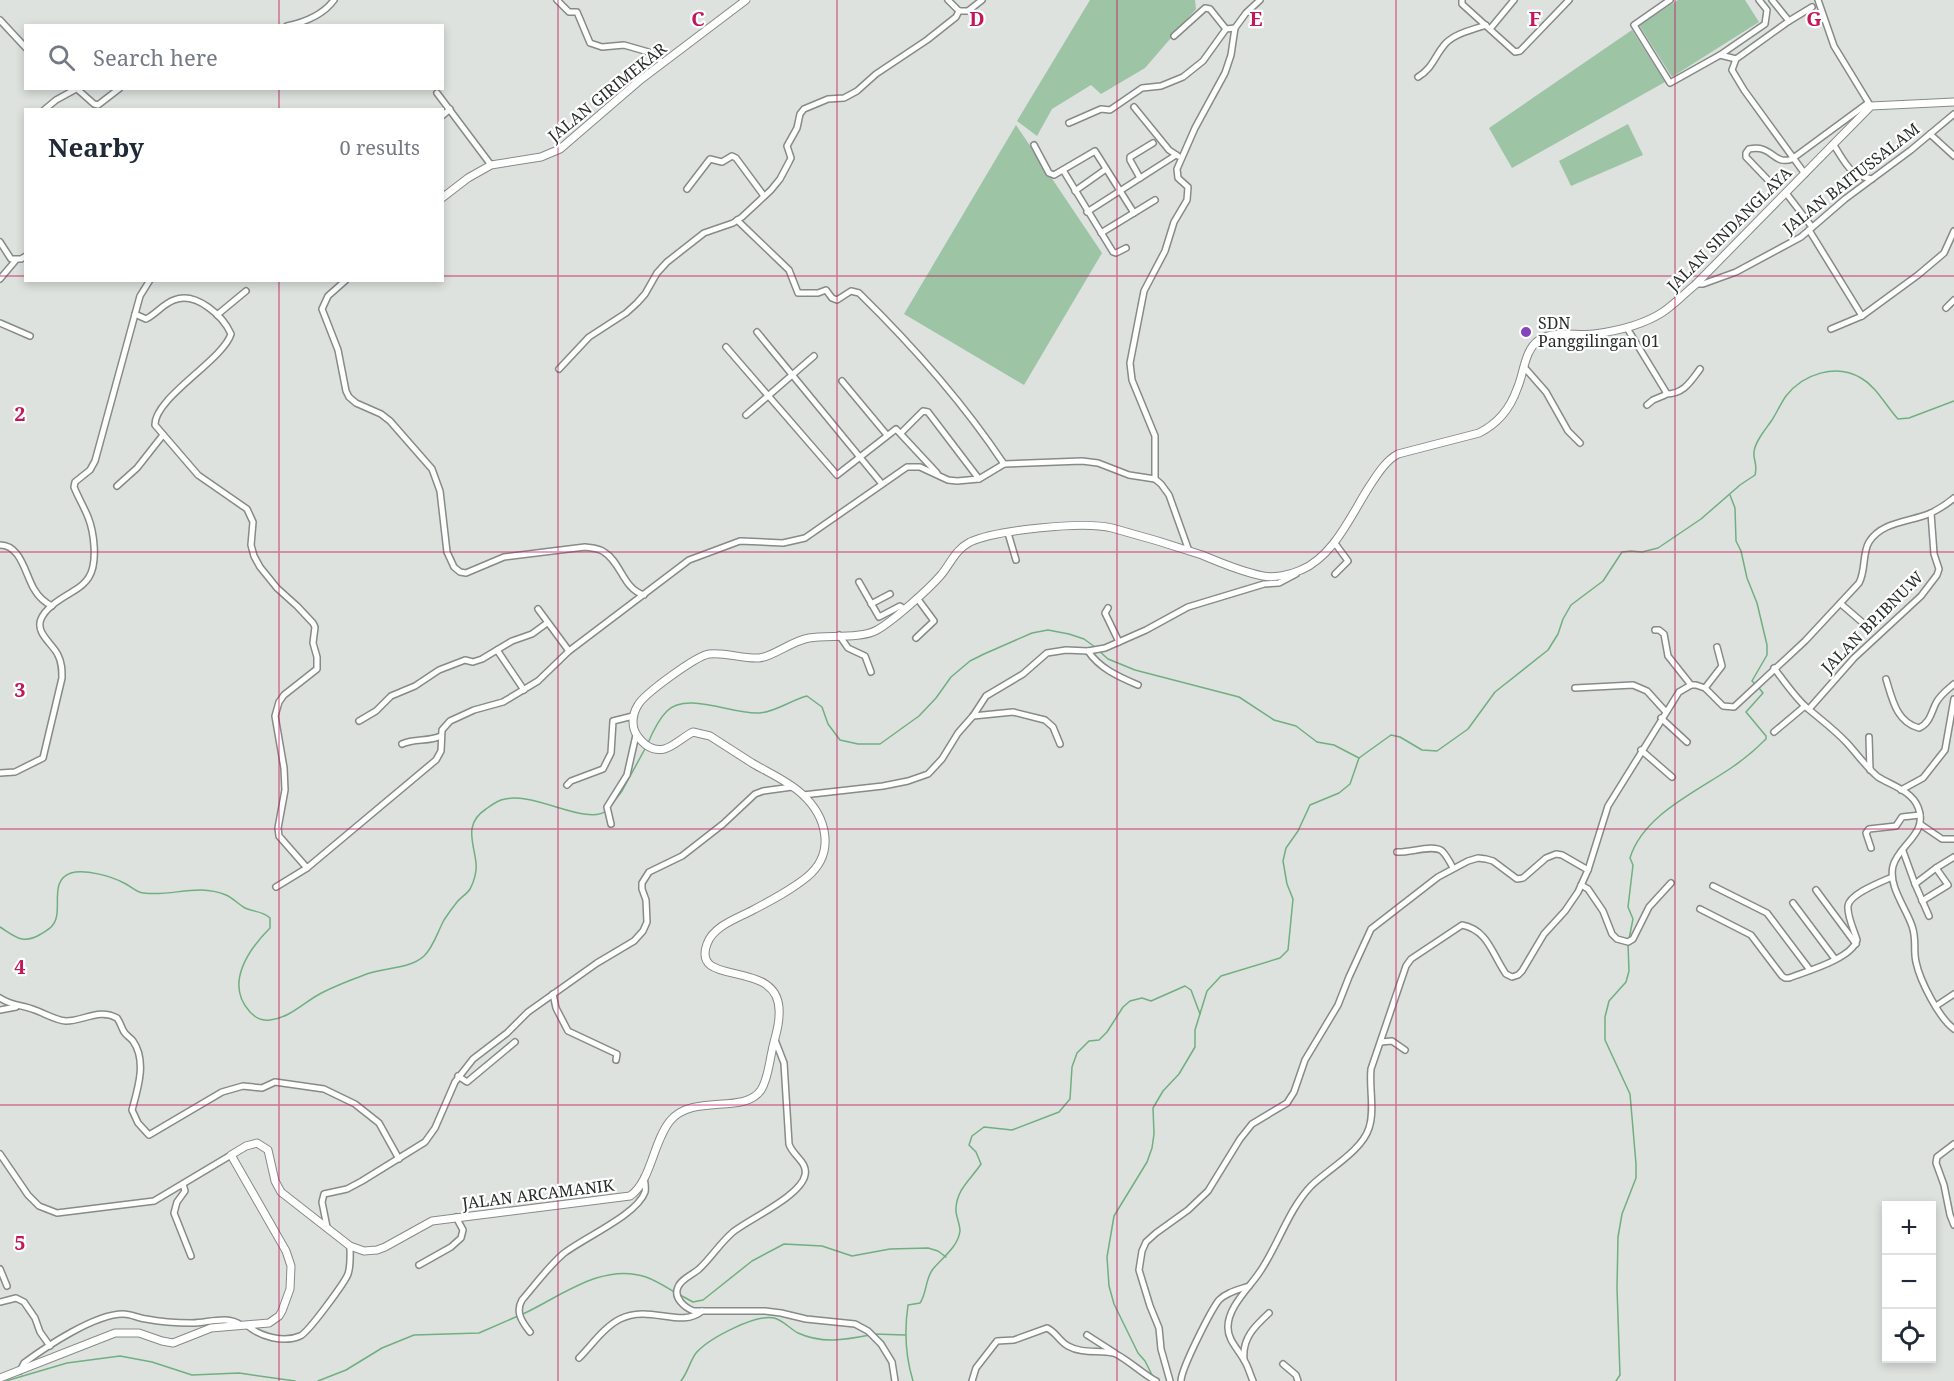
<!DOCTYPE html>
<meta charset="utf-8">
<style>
:root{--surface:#fff;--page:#f2f2f3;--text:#1f2937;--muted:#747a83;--line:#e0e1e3}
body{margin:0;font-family:"Noto Serif",serif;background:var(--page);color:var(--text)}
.controls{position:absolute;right:18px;bottom:18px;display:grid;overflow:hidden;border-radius:0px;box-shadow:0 3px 9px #0003}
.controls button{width:54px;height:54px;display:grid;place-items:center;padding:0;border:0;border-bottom:2px solid var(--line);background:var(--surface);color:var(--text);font:30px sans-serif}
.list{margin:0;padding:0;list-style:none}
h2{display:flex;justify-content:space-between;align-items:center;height:78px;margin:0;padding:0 24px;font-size:26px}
h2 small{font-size:20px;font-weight:400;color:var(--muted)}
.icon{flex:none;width:33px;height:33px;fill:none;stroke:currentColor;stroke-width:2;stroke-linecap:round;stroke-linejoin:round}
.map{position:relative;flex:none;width:1954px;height:1381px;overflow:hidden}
.search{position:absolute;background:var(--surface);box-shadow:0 3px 9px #0003;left:24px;top:24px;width:420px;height:66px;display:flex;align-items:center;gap:15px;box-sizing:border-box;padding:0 21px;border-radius:0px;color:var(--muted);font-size:22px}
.panel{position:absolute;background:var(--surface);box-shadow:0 3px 9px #0003;left:24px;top:108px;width:420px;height:174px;border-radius:0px}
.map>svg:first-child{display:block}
.green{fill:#9cc4a5}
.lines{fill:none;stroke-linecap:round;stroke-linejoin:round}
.stream{stroke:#70af80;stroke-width:1.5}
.minor-casing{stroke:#868b87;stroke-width:8}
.tertiary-casing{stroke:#868b87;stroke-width:9}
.minor{stroke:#fff;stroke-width:5}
.tertiary{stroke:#fff;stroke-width:7}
.grid{fill:none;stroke:#c2185b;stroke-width:1.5;stroke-opacity:0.55}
.poi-dot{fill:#8544b9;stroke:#fff;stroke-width:2}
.labels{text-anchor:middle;stroke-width:4.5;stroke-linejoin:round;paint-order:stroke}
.street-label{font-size:16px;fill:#2b2d2c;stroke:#fff}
.poi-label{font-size:16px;fill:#2b2d2c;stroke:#fff;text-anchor:start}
.grid-label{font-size:20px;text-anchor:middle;font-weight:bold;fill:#c2185b;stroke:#fff;stroke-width:4.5;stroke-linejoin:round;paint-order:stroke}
</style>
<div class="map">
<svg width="1954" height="1381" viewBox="0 0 1954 1381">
<rect width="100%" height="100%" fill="#dde2de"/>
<!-- green -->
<g class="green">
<polygon points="1090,0 1195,0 1196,9 1145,68 1101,94 1091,85 1052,109 1037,136 1017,121"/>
<polygon points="1678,0 1745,0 1759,22 1672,77 1639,25"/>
<polygon points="1632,30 1665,82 1512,168 1489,128"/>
<polygon points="1628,124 1643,155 1571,186 1559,161"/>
<polygon points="1016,125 1102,253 1024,385 904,314"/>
</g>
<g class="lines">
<!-- stream -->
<g class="stream">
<polyline points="1730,495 1735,508 1736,541 1741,551 1747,578 1757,603 1767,645 1767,655 1752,681 1756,685"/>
<polyline points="1098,650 1108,659 1135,670 1239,697 1274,720 1296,726 1317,742 1334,745 1359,758"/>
<path d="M648 743C653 731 658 720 667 711 687 691 733 715 759 713 776 712 791 700 807 696L822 707 828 724 840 740 858 744H880L919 716 936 698 951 677 970 661 984 654 1032 633 1048 630 1069 634 1084 639 1095 647"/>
<polyline points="610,807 622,791 646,747"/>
<path d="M0 927C16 937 23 945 41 934 44 932 50 929 52 926 65 912 47 881 71 873 85 869 111 876 124 883 131 886 137 893 144 893 172 897 197 883 226 895 233 898 238 904 245 908 253 912 263 911 270 918V928C249 949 224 984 250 1012 256 1018 261 1021 270 1020 289 1018 302 1004 318 995 332 987 349 981 364 975 382 967 409 970 424 956 433 948 438 931 444 920 448 914 453 907 457 902 461 897 467 894 470 889 474 882 477 871 476 863 474 843 463 824 486 809 490 806 496 802 501 800 532 789 588 828 607 810"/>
<path d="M1629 939 1633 919 1628 907 1633 865 1630 858C1643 815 1696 792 1731 768 1743 760 1755 750 1766 739V736L1746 712 1763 693 1759 688"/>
<polyline points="680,1295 693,1302 703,1300 752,1261 784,1244 822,1246 852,1256 890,1249 928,1248 938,1251 946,1257"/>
<path d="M523 1314C560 1297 602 1262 646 1277 657 1281 666 1287 676 1293"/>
<polyline points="874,1334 905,1335"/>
<path d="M1153 1377 1145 1361 1138 1353 1114 1304 1109 1286 1107 1257 1114 1216 1147 1162 1152 1148 1154 1134 1153 1108 1163 1091 1179 1074 1195 1047V1030L1207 991 1221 976 1280 958 1288 950 1293 899 1287 884 1283 861 1286 848 1298 831 1310 805 1339 793 1350 784 1359 758 1391 735 1400 737 1422 750 1437 751 1468 729 1495 692 1548 650 1558 634 1563 619 1571 605 1603 581 1622 552 1631 551 1642 552 1658 548 1701 519 1740 485 1755 475C1758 463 1753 461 1754 452 1755 441 1766 429 1772 420 1777 412 1781 403 1786 396 1803 374 1836 363 1861 378 1877 387 1885 405 1898 419L1909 418 1954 401"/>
<polyline points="6,1381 67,1363 120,1356 152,1362 192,1375 239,1373 295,1381"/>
<polyline points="318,1381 346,1370 382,1348 414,1335 479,1333 518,1316"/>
<path d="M681 1381C688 1372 690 1361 696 1353 709 1338 756 1314 774 1318 783 1320 790 1329 798 1333 822 1344 844 1340 870 1335"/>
<path d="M913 1381C905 1355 904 1332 908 1305L920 1303C927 1293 925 1279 933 1269 942 1258 958 1247 960 1231 960 1223 955 1215 956 1208 957 1189 971 1179 981 1164L976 1152 969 1145 972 1136 984 1127 1012 1130 1059 1112 1070 1099 1072 1067 1077 1053 1089 1041 1099 1040 1107 1032 1123 1007 1130 1001 1142 998 1151 1001 1185 986 1191 990 1200 1014"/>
<polyline points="1616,1381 1620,1375 1617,1288 1618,1237 1622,1214 1636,1178 1636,1164 1630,1094 1605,1040 1605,1017 1609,1001 1626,982 1629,971 1628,944"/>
</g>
<!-- minor casing -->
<g class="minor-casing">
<g id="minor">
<polyline points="557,0 569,12 577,12 590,43 602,47 624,45 652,53 662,62"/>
<polyline points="948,0 959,11"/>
<polyline points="1462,0 1462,4 1515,52 1520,51 1569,0"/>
<polyline points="1670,0 1634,25 1670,83 1720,55 1736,59"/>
<polyline points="1772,0 1789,21 1736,59 1732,70 1744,90 1805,174"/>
<polyline points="1818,0 1834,46 1870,105"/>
<polyline points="959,11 968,11 982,0"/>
<polyline points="0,20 26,48"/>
<polyline points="1789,21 1812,7"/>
<path d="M287 26C306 22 323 15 334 0"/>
<polyline points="1490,29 1514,0"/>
<polyline points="1174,36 1205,8 1210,9 1226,29"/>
<polyline points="1720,55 1765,24 1767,10 1759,0"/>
<path d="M1418 77C1434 67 1434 56 1446 43 1456 33 1472 30 1486 25"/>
<polyline points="76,88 94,104 98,105 120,88"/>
<polyline points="437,93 491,165"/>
<polyline points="1134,107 1169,150 1178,156"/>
<polyline points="44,110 56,100 76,89"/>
<polyline points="442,116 450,109"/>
<polyline points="1069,123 1101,109 1110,110 1142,88 1161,86 1183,77 1203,61 1226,29 1235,28"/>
<polyline points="1930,134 1954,156"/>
<path d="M1833 144C1846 163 1848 175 1872 179"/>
<polyline points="1034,145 1049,173 1054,175 1095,151 1134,213"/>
<polyline points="1063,170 1113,252 1116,253 1126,248"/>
<polyline points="1140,178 1130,160 1130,157 1153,143"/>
<path d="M1768 180 1746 157V153L1749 149C1773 144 1773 166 1792 159L1868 103"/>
<polyline points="687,189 710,159 722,162 732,156 736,158 764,196"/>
<polyline points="1075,191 1106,169"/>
<polyline points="1786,193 1812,227"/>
<polyline points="1087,212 1176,155"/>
<path d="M737 220 789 270 798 293H818L826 290 832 298 837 300 851 291 859 293C912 345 962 401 1004 464"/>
<polyline points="1809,230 1862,316"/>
<polyline points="1101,233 1155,200"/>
<polyline points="0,242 11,259 21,259 26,256"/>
<polyline points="0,279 16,260"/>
<path d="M346 280 328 296 322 309 338 350 346 391 349 397 356 403 381 414 390 421 432 469 440 491 447 552 454 567 460 572 466 573 504 557 585 547C592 548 599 548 604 552 621 562 623 589 644 595"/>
<polyline points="1695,284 1703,284 1736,272 1801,237 1845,199 1911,150 1954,114"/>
<polyline points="1946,308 1954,300"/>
<path d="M135 314 146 319C156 314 163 304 174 300 196 291 223 316 231 334 223 360 154 398 155 425L198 475 247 509 253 522 251 545 254 556 260 567 277 588 297 606 313 623 315 627 313 643 317 657V669L284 695 279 702 275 716 284 768 285 790 278 828 279 836 307 868 436 760 441 751 442 730 450 721 474 710 503 702 538 681 569 651 689 560 740 541 783 543 805 538 907 467H920L948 480 957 481 979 479 1004 464 1082 461 1098 463 1129 475 1155 479 1161 484 1169 495 1189 551"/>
<polyline points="217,315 246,291"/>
<polyline points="0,323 30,336"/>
<polyline points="1627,328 1666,392 1665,395 1653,400 1647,405"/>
<polyline points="1831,329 1862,316 1918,275 1944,253 1954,231"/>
<polyline points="757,332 882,484"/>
<polyline points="726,347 837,475 896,429 937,473"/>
<polyline points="1524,367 1546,392 1568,431 1580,443"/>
<polyline points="559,369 589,337 626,313 637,303 645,294 657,273 667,262 704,233 733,223 742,217 771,190 780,179 789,162 791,158 787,146 797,128 800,114 804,109 828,99 844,98 857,91 876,74 927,40 956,17 959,11"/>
<polyline points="842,381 887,435"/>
<path d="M1666 394C1684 394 1691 381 1700 369"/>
<polyline points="746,415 814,356"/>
<polyline points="901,433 923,411 928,412 979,479"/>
<polyline points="1155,479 1155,436 1132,380 1130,363 1144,291 1165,251 1174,222 1187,200 1188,187 1178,178 1177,169 1195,128 1225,73 1231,55 1235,28 1246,13 1260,0"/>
<polyline points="117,486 137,468 163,435"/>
<polyline points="1008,533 1016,560"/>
<polyline points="1334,542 1348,561 1335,574"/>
<path d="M0 545C21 545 25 574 34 589 38 596 44 602 52 606"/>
<polyline points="859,582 879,617 900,606 903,608"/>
<polyline points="871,604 890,594"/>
<polyline points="1841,604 1870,629"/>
<polyline points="1108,608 1105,613 1119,642"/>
<polyline points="538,609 569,651"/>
<polyline points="1655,630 1659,630 1664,634 1668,656 1691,685"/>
<polyline points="839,635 848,648 865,656 871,672"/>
<polyline points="916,638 934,621 917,598"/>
<polyline points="497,650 524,690"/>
<path d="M1088 651C1099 668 1119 677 1138 685"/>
<path d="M1774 668C1784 681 1794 696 1806 707 1820 719 1835 730 1847 743 1858 755 1866 767 1878 777 1891 785 1912 791 1918 807 1929 834 1899 844 1893 866 1888 886 1906 908 1912 926 1917 940 1913 949 1916 962 1920 981 1939 1018 1954 1029"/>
<path d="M1886 679C1892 698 1896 722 1919 728 1930 723 1931 713 1936 703 1940 695 1947 690 1954 684"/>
<polyline points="1575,688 1633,685 1647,691 1666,712"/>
<polyline points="1705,688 1722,666 1717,647"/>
<polyline points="1809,709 1854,658 1921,596 1937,575 1939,569 1934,554 1931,513"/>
<polyline points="973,716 1013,712 1045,720 1053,727 1060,744"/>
<polyline points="1661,718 1687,742"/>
<polyline points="359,721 376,711 391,696 415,686 439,670 465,660 473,662 482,659 512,641 532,634 547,623"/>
<polyline points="1774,732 1805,706"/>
<polyline points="1869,737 1870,770"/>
<path d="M402 744C415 738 428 742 441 736"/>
<polyline points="1641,750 1672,777"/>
<path d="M0 773 15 772 43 758 62 678C62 670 62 663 58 655 53 644 35 633 41 619 46 607 61 599 72 592 79 588 85 584 89 577 98 562 94 532 88 517 84 507 78 497 74 487L75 482 90 470 95 461 140 296 150 280"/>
<polyline points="567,785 571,781 603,769 611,753 613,721 633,716"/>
<polyline points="1901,790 1923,778 1945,750 1954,699"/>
<polyline points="803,795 883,786 908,781 928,774 942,759 958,733 973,716 986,696 1023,674 1047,653 1066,650 1088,651 1105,648 1146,630 1188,607 1264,584 1279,583 1296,574"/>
<polyline points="611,824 607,807 627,775 636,735"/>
<polyline points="1920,824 1942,839 1954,839"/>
<polyline points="1871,848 1866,833 1869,829 1896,826 1902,817 1920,815"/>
<polyline points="1903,851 1915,884 1929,916"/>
<path d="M1397 852C1410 853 1433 844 1442 851 1446 855 1450 862 1453 868"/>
<polyline points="1915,884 1936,868"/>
<polyline points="1581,885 1588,889 1603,911 1612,934 1617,939 1628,942 1633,939 1649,907 1671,883"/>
<polyline points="1713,886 1767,913 1810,970"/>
<polyline points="276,887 307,868"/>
<polyline points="1816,890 1856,944"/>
<polyline points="1922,901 1948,885 1936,868 1954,857"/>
<polyline points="1793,903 1835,959"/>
<path d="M1700 909 1751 935 1782 976 1785 978H1789C1807 971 1851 959 1857 940 1854 930 1847 916 1848 906 1849 894 1881 882 1892 877"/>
<polyline points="553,994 556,1008 568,1031 617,1054 616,1060"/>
<path d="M0 998C12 1006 23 1005 35 1010 46 1014 55 1020 66 1021 84 1021 99 1008 117 1018 120 1022 121 1026 123 1030 125 1035 130 1037 133 1041 147 1061 138 1088 132 1110L138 1123 149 1135 222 1092 243 1086 262 1088 275 1082 324 1089 355 1104 379 1123 399 1159"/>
<polyline points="1936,1006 1954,994"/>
<polyline points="0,1010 16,1007"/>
<path d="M775 1040 784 1063 789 1144C792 1155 808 1162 805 1175 801 1196 749 1219 733 1232 720 1243 711 1258 699 1269 692 1275 681 1279 678 1287 673 1298 685 1308 694 1311H765L781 1313 806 1319 855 1324 868 1331 881 1344 892 1362 895 1381"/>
<polyline points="1381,1042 1392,1041 1405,1050"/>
<polyline points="458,1076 467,1082 515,1042"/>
<polyline points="1954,1144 1937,1157 1936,1163 1944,1185 1950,1215 1954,1225"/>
<polyline points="0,1154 28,1195 39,1206 57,1213 154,1201 231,1155"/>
<polyline points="183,1184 185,1191 177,1202 174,1213 191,1256"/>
<polyline points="327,1227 322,1202 324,1194 347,1189 362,1181 425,1142 435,1128 455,1082 473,1059 507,1033 528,1012 597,963 634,941 643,931 647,922 646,900 642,889 642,883 649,872 682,856 723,824 755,794 763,791 792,787"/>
<polyline points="419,1265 451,1247 461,1238 463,1230 456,1217"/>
<polyline points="0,1269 7,1286"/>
<polyline points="0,1302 16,1298 24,1302 35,1318 40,1332 50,1346"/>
<path d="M248 1326C261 1337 284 1343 300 1336 308 1333 345 1282 348 1274 351 1265 350 1255 350 1246"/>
<path d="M530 1332C522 1322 515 1312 522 1300 535 1285 548 1267 563 1254 583 1238 637 1215 645 1192 646 1187 645 1183 644 1178"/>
<polyline points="1087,1335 1115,1353"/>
<path d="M579 1358C591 1346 604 1327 620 1319 650 1304 681 1329 702 1311"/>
<path d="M1244 1359C1242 1338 1255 1326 1269 1313"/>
<polyline points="1283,1364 1296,1375 1298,1381"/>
<path d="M20 1371 24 1363C47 1346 95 1314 123 1314 131 1314 138 1318 146 1319 161 1322 177 1323 192 1323 208 1323 227 1315 241 1325"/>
<path d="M972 1381 976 1368 997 1341 1014 1340 1047 1328C1056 1332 1059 1341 1068 1346 1082 1354 1098 1350 1113 1353 1121 1354 1145 1376 1156 1381"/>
<polyline points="1170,1381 1161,1349 1159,1328 1150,1306 1139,1270 1142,1251 1146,1242 1156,1233 1188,1210 1208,1191 1240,1139 1252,1124 1287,1103 1294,1092 1305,1060 1338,1005 1349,977 1371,929 1438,877 1468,861 1478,858 1486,859 1493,861 1517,879 1523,878 1546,858 1556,854 1562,855 1588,870"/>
<path d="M1181 1381C1181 1369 1211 1310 1219 1300 1227 1292 1238 1290 1249 1286"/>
<path d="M1253 1381C1250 1374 1248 1366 1244 1360 1238 1349 1228 1340 1228 1328 1227 1308 1249 1288 1259 1273 1278 1246 1288 1210 1311 1186 1327 1170 1362 1151 1369 1128 1375 1110 1369 1088 1371 1069L1406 966 1411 959 1462 925C1488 930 1492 954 1506 974L1512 977 1518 975 1522 971 1544 934 1565 911 1578 892 1588 870 1608 806 1679 692 1691 685H1696L1705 688 1723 706 1734 707 1805 641 1859 583C1866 570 1862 554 1869 542 1882 521 1911 522 1931 513 1939 509 1947 504 1954 498"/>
</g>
</g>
<!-- tertiary casing -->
<g class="tertiary-casing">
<g id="tertiary">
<polyline points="442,198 468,178 491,165 541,157 560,149 639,81 746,0"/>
<path d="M0 1378 115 1333H139L162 1341 173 1343 211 1328 269 1323 279 1316 282 1311 290 1289 291 1266 286 1251 231 1155 246 1146 257 1143 268 1150 275 1181 281 1192 350 1246 364 1251 377 1250 385 1247 432 1221 630 1196C651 1182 653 1142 670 1121 693 1093 744 1115 761 1090 768 1079 769 1064 772 1051 774 1040 779 1027 779 1016 784 955 690 990 707 944 713 926 738 918 753 910 772 900 791 890 807 877 836 853 827 817 802 794 788 781 769 773 752 763 738 754 724 745 710 736L693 732C677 740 665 758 646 745 640 740 636 736 634 729 632 721 633 713 638 705 644 694 696 656 709 654 726 652 742 659 759 658 773 657 791 641 809 638 829 635 861 639 877 630 893 621 929 589 941 575 951 563 955 550 970 542 996 530 1083 521 1112 528 1142 536 1172 545 1202 555 1221 563 1242 572 1263 576 1274 578 1290 575 1301 570 1334 556 1351 515 1369 487 1377 475 1385 461 1398 454L1479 433C1497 424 1510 409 1517 389 1524 374 1524 350 1539 340 1553 330 1577 336 1594 334 1617 331 1643 325 1663 312 1675 304 1685 293 1695 285L1871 106 1954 102"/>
</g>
</g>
<!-- minor -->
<use href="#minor" class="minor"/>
<!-- tertiary -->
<use href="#tertiary" class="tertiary"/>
</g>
<!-- grid -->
<path class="grid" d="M279 0V26M558 0V1381M837 0V1381M1117 0V1381M1396 0V1381M1675 0V1381M279 88V110M0 276H26M442 276H1954M279 280V1381M0 552H1954M0 829H1954M0 1105H1954"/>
<!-- markers -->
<circle class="poi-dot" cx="1526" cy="332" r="6"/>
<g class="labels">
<!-- street labels -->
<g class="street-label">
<text transform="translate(607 92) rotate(-39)" y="6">JALAN GIRIMEKAR</text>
<text transform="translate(1851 178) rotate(-38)" y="6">JALAN BAITUSSALAM</text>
<text transform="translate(1729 229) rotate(-45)" y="6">JALAN SINDANGLAYA</text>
<text transform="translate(1872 622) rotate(-45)" y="6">JALAN BP.IBNU.W</text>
<text transform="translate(538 1194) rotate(-7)" y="6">JALAN ARCAMANIK</text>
</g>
<!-- poi labels -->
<g class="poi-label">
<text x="1538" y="329">SDN<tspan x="1538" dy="18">Panggilingan 01</tspan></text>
</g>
</g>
<g class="grid-label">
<text x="698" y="26">C</text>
<text x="977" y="26">D</text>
<text x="1256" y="26">E</text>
<text x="1535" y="26">F</text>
<text x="1814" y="26">G</text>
<text x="20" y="421">2</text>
<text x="20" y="697">3</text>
<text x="20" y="974">4</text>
<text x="20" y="1250">5</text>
</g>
</svg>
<div class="controls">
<button>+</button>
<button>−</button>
<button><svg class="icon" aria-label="locate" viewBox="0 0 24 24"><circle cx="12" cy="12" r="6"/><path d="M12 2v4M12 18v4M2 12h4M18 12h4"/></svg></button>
</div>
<div class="search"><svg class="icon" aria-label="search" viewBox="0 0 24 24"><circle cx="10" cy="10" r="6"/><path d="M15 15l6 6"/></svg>Search here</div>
<section class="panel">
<h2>Nearby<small>0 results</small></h2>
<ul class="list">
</ul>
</section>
</div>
